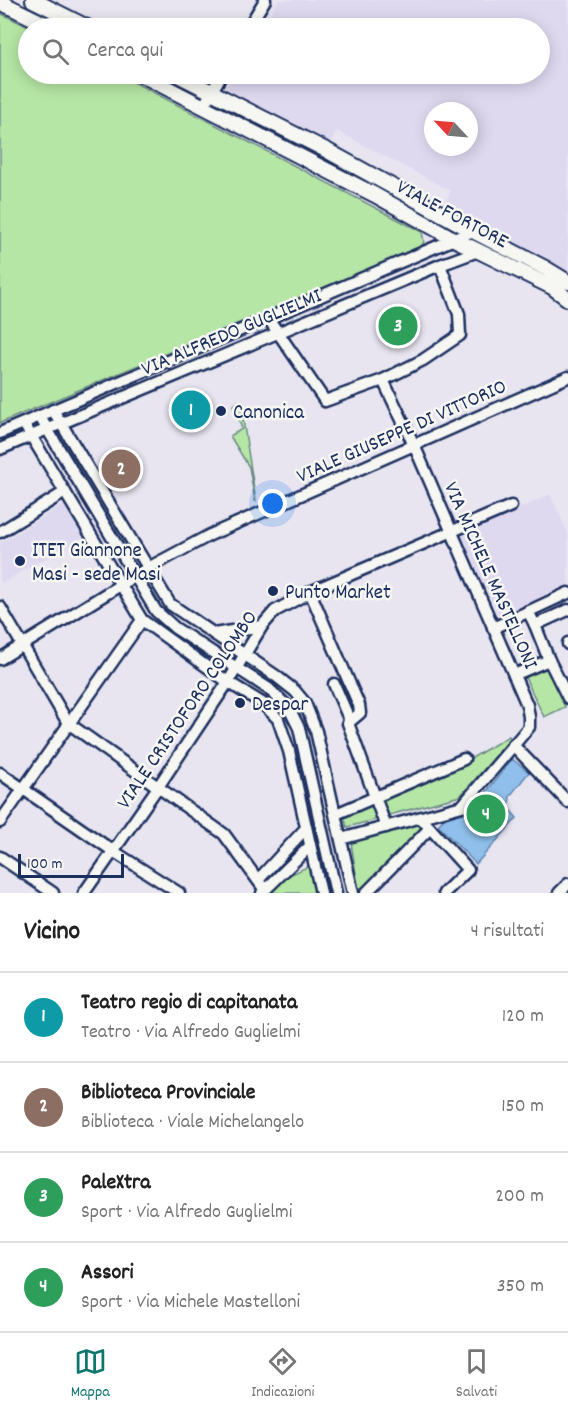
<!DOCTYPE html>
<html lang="it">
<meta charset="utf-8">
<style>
:root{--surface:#fff;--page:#f6f6f6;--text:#222;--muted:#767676;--line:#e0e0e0;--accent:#0f766e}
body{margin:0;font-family:Dekko,sans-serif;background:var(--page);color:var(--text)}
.compass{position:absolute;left:424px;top:102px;width:54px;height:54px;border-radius:50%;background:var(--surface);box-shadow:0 3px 15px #0003;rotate:296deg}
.scale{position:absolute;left:18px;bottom:15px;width:106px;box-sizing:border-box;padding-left:6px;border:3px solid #1b2f5e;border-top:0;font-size:16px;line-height:21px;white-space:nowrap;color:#1b2f5e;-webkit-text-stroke:4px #f6f6f2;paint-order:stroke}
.you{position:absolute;left:273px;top:504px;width:21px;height:21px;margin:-15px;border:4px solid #fff;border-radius:50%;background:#1a73e8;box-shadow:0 0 0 9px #1a73e833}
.badge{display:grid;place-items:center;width:39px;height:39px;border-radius:50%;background:var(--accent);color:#fff;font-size:20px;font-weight:700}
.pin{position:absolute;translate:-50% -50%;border:3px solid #fff;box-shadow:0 2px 6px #0006}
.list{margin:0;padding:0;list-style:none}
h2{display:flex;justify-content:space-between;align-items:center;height:78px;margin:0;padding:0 24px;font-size:26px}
h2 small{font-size:20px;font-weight:400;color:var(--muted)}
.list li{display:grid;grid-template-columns:39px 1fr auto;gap:18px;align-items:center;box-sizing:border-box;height:90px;padding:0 24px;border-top:2px solid var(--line)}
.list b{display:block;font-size:22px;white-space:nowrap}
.list p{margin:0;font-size:20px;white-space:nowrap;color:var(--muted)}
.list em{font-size:20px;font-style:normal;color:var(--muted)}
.icon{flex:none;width:33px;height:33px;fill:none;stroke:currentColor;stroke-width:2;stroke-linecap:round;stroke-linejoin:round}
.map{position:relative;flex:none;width:568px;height:893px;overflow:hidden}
.search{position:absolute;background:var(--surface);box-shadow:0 3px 15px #0003;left:18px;right:18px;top:18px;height:66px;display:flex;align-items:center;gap:15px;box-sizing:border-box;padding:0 21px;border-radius:33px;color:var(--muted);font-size:22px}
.sheet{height:438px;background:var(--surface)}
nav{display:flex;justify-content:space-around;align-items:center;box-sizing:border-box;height:84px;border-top:2px solid var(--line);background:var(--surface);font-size:16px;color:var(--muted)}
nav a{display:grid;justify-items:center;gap:3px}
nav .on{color:var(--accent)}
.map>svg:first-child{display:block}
.built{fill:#dfd9f0;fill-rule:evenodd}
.green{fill:#b6e6a5;stroke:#688a82;stroke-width:1.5}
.water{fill:#8fbfea;stroke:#6185b2;stroke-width:1.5}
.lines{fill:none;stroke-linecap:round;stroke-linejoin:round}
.minor-casing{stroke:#1b2f5e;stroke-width:15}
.major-casing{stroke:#1b2f5e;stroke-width:18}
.minor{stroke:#f6f6f2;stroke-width:10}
.major{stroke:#f6f6f2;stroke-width:14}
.poi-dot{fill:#1b2f5e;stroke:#f6f6f2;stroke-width:2}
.labels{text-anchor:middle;stroke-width:5;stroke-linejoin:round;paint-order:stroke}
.street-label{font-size:21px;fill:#1b2f5e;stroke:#f6f6f2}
.poi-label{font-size:21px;fill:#1b2f5e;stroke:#f6f6f2;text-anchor:start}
</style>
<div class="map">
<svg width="568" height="893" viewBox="0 0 568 893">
<rect width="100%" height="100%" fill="#e8e5f1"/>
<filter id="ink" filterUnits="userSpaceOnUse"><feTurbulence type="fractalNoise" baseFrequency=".0167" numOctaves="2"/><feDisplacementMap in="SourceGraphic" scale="12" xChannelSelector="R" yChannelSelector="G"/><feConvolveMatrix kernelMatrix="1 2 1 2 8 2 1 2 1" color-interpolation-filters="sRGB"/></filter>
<g filter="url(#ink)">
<!-- built -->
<g class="built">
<path d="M278 0H568V272L444 204 451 191 337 131 331 143 226 89 235 74H540V28H261ZM433 111H469V147H433Z"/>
<polygon points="550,494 568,533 568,586 500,617 461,536"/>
<polygon points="64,504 84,537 2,583 0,579 0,543"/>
</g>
<!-- green -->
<g class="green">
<polygon points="0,13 31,28 28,28 28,74 118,74 422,232 424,242 421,247 0,423"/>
<polygon points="240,401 256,501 255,501 249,467 230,436 242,429 233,405"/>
<polygon points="547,667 565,707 544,717 525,677"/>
<polygon points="509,736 511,739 460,796 389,815 381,796 460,765"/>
<polygon points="371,800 378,819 347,827 343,812"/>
<polygon points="418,821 425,830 359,893 351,842"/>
<polygon points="309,866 316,893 270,893 283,878"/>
</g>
<!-- water -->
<polygon class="water" points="512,759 529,772 510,796 509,809 517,818 476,864 438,825 444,819 473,809"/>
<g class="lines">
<!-- minor casing -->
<g class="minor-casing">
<g id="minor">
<polyline points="248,28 265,0"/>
<polyline points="203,107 222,74"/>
<polyline points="268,318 325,401 383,380 423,360 460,335 459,314 440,265"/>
<polyline points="53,410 170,604 276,676 295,691 305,703 316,731 353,893"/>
<polyline points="40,417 156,611 175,628 269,689 289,708 299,728 336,893"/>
<polyline points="24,424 142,620 228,682 262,703 278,719 289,751 321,893"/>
<polyline points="0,433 473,231"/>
<polyline points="0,449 440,265 478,251"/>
<polyline points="0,532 65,492"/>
<polyline points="310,592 359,705 360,713 348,723 386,827"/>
<polyline points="0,607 68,723 224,834 265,890"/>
<polyline points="528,611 535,625 568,610"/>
<polyline points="535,625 549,660"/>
<polyline points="493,628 568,593"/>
<polyline points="214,634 262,626"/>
<polyline points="568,643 568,644"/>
<polyline points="0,659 148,568 210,535 568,377"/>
<polyline points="514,675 549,660 568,698"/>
<polyline points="334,684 350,721"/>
<polyline points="513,745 568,802"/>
<polyline points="0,773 113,851 179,893"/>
<polyline points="336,814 464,759"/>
<polyline points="421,818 468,870 444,893"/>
<polyline points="0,822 142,620"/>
<polyline points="341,839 462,806 529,727 529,717 527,705 414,445 383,380"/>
<polyline points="0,857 53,893"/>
<polyline points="258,880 306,828"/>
<polyline points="84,893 158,787 228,682 262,626 275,611 310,592 511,506"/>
<polyline points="262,893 310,846"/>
<polyline points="366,893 430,828"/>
<polyline points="559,893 568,884"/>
</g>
</g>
<!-- major casing -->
<g class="major-casing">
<g id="major">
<polyline points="33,0 89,28"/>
<polyline points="0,2 53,28"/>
<polyline points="140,74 375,195 452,238 552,287 568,299"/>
<polyline points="176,74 326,150 473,231 545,268 568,282"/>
</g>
</g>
<!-- minor -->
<use href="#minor" class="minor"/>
<!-- major -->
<use href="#major" class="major"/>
</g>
</g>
<!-- markers -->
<g class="poi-dot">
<circle cx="221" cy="411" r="6"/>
<circle cx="20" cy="561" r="6"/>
<circle cx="273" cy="591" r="6"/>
<circle cx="240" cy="703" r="6"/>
</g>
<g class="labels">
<!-- street labels -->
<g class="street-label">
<text transform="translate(453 213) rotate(28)" y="7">VIALE FORTORE</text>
<text transform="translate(231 331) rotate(-23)" y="7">VIA ALFREDO GUGLIELMI</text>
<text transform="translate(401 430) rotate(-24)" y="7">VIALE GIUSEPPE DI VITTORIO</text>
<text transform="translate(492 575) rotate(66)" y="7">VIA MICHELE MASTELLONI</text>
<text transform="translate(186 709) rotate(-56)" y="7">VIALE CRISTOFORO COLOMBO</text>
</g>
<!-- poi labels -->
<g class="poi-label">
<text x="233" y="418">Canonica</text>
<text x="32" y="556">ITET Giannone<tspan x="32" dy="24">Masi - sede Masi</tspan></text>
<text x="285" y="598">Punto Market</text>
<text x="252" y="710">Despar</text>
</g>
</g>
</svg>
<svg class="compass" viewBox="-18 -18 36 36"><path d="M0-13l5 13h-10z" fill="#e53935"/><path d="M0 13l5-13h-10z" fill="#767676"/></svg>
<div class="scale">100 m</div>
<div class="you"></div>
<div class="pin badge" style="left:191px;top:410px;background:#0f9aa8">1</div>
<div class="pin badge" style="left:121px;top:469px;background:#8d6e63">2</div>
<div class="pin badge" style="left:398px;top:326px;background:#2e9e5b">3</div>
<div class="pin badge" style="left:486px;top:814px;background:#2e9e5b">4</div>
<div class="search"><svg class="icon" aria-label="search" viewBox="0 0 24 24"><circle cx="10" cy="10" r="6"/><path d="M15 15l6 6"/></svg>Cerca qui</div>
</div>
<section class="sheet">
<h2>Vicino<small>4 risultati</small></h2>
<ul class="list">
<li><span class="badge" style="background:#0f9aa8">1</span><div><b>Teatro regio di capitanata</b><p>Teatro · Via Alfredo Guglielmi</p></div><em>120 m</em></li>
<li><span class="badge" style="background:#8d6e63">2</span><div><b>Biblioteca Provinciale</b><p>Biblioteca · Viale Michelangelo</p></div><em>150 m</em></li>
<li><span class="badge" style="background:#2e9e5b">3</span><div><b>PaleXtra</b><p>Sport · Via Alfredo Guglielmi</p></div><em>200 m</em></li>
<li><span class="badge" style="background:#2e9e5b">4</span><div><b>Assori</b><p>Sport · Via Michele Mastelloni</p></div><em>350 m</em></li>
</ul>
</section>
<nav>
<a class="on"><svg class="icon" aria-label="map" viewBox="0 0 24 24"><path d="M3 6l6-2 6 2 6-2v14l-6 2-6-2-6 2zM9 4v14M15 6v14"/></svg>Mappa</a>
<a><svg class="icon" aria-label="directions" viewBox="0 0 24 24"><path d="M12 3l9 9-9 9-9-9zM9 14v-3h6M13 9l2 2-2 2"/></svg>Indicazioni</a>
<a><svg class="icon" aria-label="saved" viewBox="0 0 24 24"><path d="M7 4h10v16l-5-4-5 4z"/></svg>Salvati</a>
</nav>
